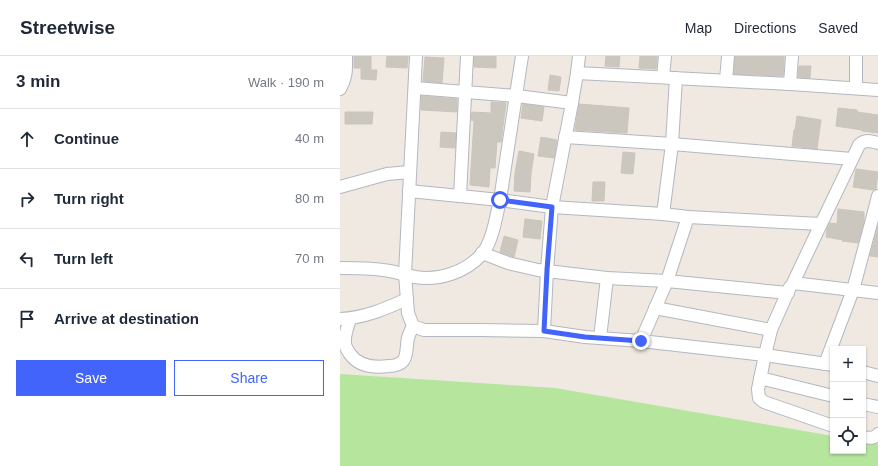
<!DOCTYPE html>
<meta charset="utf-8">
<style>
:root{--surface:#fff;--page:#f6f6f7;--text:#1f2937;--muted:#747a83;--line:#e0e1e3;--accent:#4264fb}
body{margin:0;font-family:Helvetica,sans-serif;background:var(--page);color:var(--text)}
.controls{position:absolute;right:12px;bottom:12px;display:grid;overflow:hidden;border-radius:0px;box-shadow:0 1px 3px #0004}
.controls button{width:36px;height:36px;display:grid;place-items:center;padding:0;border:0;border-bottom:1px solid var(--line);background:var(--surface);color:var(--text);font:20px sans-serif}
.stop{position:absolute;width:12px;height:12px;margin:-9px;border:3px solid #4264fb;border-radius:50%;background:#fff}
.stop.end{background:#4264fb;border-color:#fff;box-shadow:0 1px 4px #0008}
.list{margin:0;padding:0;list-style:none}
h2{display:flex;justify-content:space-between;align-items:center;height:52px;margin:0;padding:0 16px;font-size:17px}
h2 small{font-size:13px;font-weight:400;color:var(--muted)}
.list li{display:grid;grid-template-columns:26px 1fr auto;gap:12px;align-items:center;box-sizing:border-box;height:60px;padding:0 16px;border-top:1px solid var(--line)}
.list b{display:block;font-size:15px;white-space:nowrap}
.list em{font-size:13px;font-style:normal;color:var(--muted)}
.actions{display:flex;gap:8px;padding:12px 16px}
.actions a{flex:1;padding:9px 0;border:1px solid var(--accent);border-radius:0px;text-align:center;font-size:14px;color:var(--accent)}
.actions .main{background:var(--accent);color:#fff}
.icon{flex:none;width:22px;height:22px;fill:none;stroke:currentColor;stroke-width:2;stroke-linecap:round;stroke-linejoin:round}
.map{position:relative;flex:none;width:538px;height:410px;overflow:hidden}
header{display:flex;align-items:center;gap:24px;box-sizing:border-box;height:56px;padding:0 20px;background:var(--surface);border-bottom:1px solid var(--line)}
header strong{font-size:19px}
nav{display:flex;gap:22px;margin-inline-start:auto;font-size:14px}
main{display:flex}
aside{flex:1;background:var(--surface)}
.map>svg:first-child{display:block}
.grass{fill:#b6e59e}
.building{fill:#cbc7bf;stroke:#cbc5ba}
.lines{fill:none;stroke-linecap:round;stroke-linejoin:round}
.street-casing{stroke:#b4b7c1;stroke-width:14}
.street{stroke:#fff;stroke-width:12}
.route{stroke:#4264fb;stroke-width:5}
</style>
<header>
<strong>Streetwise</strong>
<nav><a>Map</a><a>Directions</a><a>Saved</a></nav>
</header>
<main>
<aside>
<h2>3 min<small>Walk · 190 m</small></h2>
<ul class="list">
<li><svg class="icon" aria-label="ahead" viewBox="0 0 24 24"><path d="M12 20V5M6 11l6-6 6 6"/></svg><div><b>Continue</b></div><em>40 m</em></li>
<li><svg class="icon" aria-label="right" viewBox="0 0 24 24"><path d="M7 20v-9h11M14 6l5 5-5 5"/></svg><div><b>Turn right</b></div><em>80 m</em></li>
<li><svg class="icon" aria-label="left" viewBox="0 0 24 24"><path d="M17 20v-9H6M10 6l-5 5 5 5"/></svg><div><b>Turn left</b></div><em>70 m</em></li>
<li><svg class="icon" aria-label="arrive" viewBox="0 0 24 24"><path d="M6 21V4h12l-3 4 3 4H6"/></svg><div><b>Arrive at destination</b></div></li>
</ul>
<div class="actions"><a class="main">Save</a><a>Share</a></div>
</aside>
<div class="map">
<svg width="538" height="410" viewBox="0 0 538 410">
<rect width="100%" height="100%" fill="#efe9e1"/>
<!-- grass -->
<polygon class="grass" points="0,318 215,332 493,380 493,395 523,395 523,385 538,388 538,410 0,410"/>
<!-- building -->
<g class="building">
<polygon points="14,0 31,0 31,14 37,14 36,24 21,23 21,12 14,12"/>
<polygon points="47,0 68,0 67,12 46,11"/>
<polygon points="134,0 156,0 156,12 134,11"/>
<polygon points="266,0 280,0 279,11 265,10"/>
<polygon points="300,0 317,0 316,13 299,12"/>
<polygon points="395,0 444,0 443,20 394,18"/>
<polygon points="85,1 104,2 102,27 83,25"/>
<polygon points="459,10 471,10 470,22 458,21"/>
<polygon points="210,19 221,21 219,35 208,34"/>
<polygon points="81,40 117,43 117,56 81,54"/>
<polygon points="151,46 166,47 161,86 157,86 155,112 150,112 149,131 130,129 134,65 131,64 132,56 151,57"/>
<polygon points="183,48 204,51 202,65 181,62"/>
<polygon points="239,48 289,52 287,77 235,74"/>
<polygon points="498,52 517,54 517,56 538,59 538,77 522,75 522,74 496,70"/>
<polygon points="5,56 33,56 32,68 5,68"/>
<polygon points="457,60 481,64 477,93 452,90 454,74 455,74"/>
<polygon points="101,76 116,77 115,92 100,91"/>
<polygon points="201,81 217,84 214,102 198,100"/>
<polygon points="179,95 194,98 191,118 190,136 174,135 175,117"/>
<polygon points="283,96 295,97 293,118 281,117"/>
<polygon points="516,113 538,116 536,133 533,134 513,131"/>
<polygon points="253,126 265,126 264,145 252,145"/>
<polygon points="498,153 524,156 524,166 518,187 502,185 503,184 486,181 487,173 490,167 497,168"/>
<polygon points="185,163 202,165 200,183 183,181"/>
<polygon points="538,170 538,201 530,200"/>
<polygon points="164,180 178,184 174,201 160,196"/>
</g>
<g class="lines">
<!-- street casing -->
<g class="street-casing">
<g id="street">
<polyline points="76,0 65,218 68,257 73,270 84,274 141,274 204,275 245,281 301,285"/>
<polyline points="182,0 160,144 212,151 323,158 348,161 481,168 453,227 538,237"/>
<polyline points="239,0 237,17 450,28 538,34"/>
<polyline points="323,21 325,0"/>
<polyline points="386,24 388,0"/>
<polyline points="450,28 452,0"/>
<polyline points="75,32 177,40 232,47"/>
<polyline points="516,32 516,0"/>
<path d="M0 33C7 21 6 13 6 0"/>
<polyline points="225,81 332,88 512,103"/>
<polyline points="0,131 47,118 70,116"/>
<polyline points="120,140 127,0"/>
<polyline points="538,140 534,156 538,157"/>
<polyline points="323,158 332,88 336,22"/>
<path d="M481 168 519 89C525 83 531 85 538 87"/>
<polyline points="142,197 168,207 198,214 267,222 327,225 348,161"/>
<path d="M0 212C14 212 29 212 43 214 54 215 64 219 75 221 99 225 126 216 142 198 153 185 156 160 160 144L69 135"/>
<polyline points="450,231 431,274 425,299 418,333 419,342 424,346 493,370"/>
<polyline points="448,237 327,225 301,285 425,299 493,309"/>
<polyline points="315,252 431,274"/>
<path d="M0 263C24 262 45 253 67 243"/>
<path d="M10 263C8 270 4 279 5 287 5 291 8 295 10 298 19 311 34 312 49 310 54 310 59 309 63 305 68 299 66 289 68 282 69 278 71 274 73 270"/>
<polyline points="204,275 207,215 212,151 232,47 237,17"/>
<polyline points="260,282 267,222"/>
<polyline points="485,308 513,234 534,156"/>
<polyline points="523,316 538,320"/>
<polyline points="420,322 493,340"/>
<polyline points="523,348 538,351"/>
<path d="M523 381C529 382 534 383 538 378"/>
</g>
</g>
<!-- street -->
<use href="#street" class="street"/>
</g>
<g class="lines">
<!-- route -->
<polyline class="route" points="160,144 212,151 207,214 204,275 245,281 301,285"/>
</g>
</svg>
<div class="controls">
<button>+</button>
<button>−</button>
<button><svg class="icon" aria-label="locate" viewBox="0 0 24 24"><circle cx="12" cy="12" r="6"/><path d="M12 2v4M12 18v4M2 12h4M18 12h4"/></svg></button>
</div>
<div class="stop" style="left:160px;top:144px"></div>
<div class="stop end" style="left:301px;top:285px"></div>
</div>
</main>
